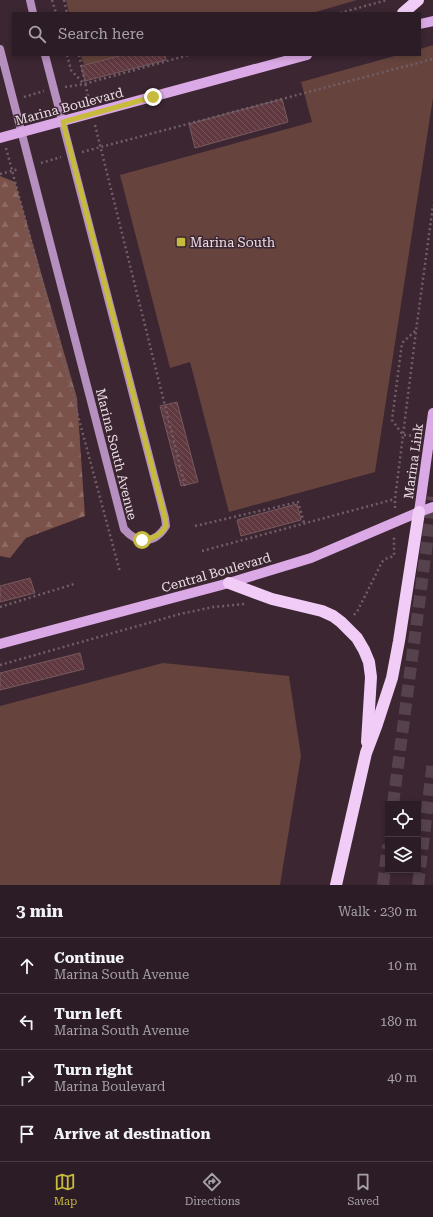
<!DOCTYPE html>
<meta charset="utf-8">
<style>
:root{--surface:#2c1c26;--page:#34252e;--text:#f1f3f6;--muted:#a6a1a7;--line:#483a43;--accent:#c6bb3c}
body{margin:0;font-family:"Roboto Serif",serif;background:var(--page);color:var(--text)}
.controls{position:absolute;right:12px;bottom:12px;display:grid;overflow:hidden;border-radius:0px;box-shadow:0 2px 6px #0003}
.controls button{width:36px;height:36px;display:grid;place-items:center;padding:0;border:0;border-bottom:1px solid var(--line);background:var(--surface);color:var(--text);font:20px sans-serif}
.stop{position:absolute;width:12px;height:12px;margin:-9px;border:3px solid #c6bb3c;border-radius:50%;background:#fff}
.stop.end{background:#c6bb3c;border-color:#fff;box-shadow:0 1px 4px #0008}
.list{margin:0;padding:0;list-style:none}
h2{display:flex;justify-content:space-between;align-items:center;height:52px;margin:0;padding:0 16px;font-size:17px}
h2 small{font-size:13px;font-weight:400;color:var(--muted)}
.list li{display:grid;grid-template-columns:26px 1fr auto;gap:12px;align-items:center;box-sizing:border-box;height:56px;padding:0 16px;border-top:1px solid var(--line)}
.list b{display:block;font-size:15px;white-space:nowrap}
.list p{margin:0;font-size:13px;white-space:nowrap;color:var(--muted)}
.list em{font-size:13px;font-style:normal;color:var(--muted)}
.icon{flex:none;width:22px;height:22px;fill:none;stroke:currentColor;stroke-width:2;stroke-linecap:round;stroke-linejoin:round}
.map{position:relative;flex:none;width:433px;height:885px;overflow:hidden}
.search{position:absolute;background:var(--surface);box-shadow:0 2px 6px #0003;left:12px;right:12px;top:12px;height:44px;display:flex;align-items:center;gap:10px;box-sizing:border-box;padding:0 14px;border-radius:0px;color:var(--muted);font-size:15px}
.sheet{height:276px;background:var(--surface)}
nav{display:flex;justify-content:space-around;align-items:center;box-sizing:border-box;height:56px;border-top:1px solid var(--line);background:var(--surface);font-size:11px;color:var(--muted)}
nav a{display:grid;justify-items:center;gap:2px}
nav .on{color:var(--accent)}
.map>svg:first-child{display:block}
.grass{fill:#66443d}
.forest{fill:url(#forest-firs)}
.building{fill:url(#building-back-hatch);stroke:#765a5e}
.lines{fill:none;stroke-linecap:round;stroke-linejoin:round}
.highway-tunnel{stroke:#56424d;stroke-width:12;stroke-dasharray:12 6;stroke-linecap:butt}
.path{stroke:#715e68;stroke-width:2.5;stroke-dasharray:2 3;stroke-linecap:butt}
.secondary{stroke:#b58fbd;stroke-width:8}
.primary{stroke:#dba9e5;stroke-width:10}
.highway{stroke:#f0ccf7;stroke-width:12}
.route{stroke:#c6bb3c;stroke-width:5}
.poi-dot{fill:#c6bb3c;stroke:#3b2632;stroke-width:1.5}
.labels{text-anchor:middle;stroke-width:3;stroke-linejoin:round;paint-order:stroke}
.street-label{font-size:13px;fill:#eddfe6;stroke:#3b2632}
.poi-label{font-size:13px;fill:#eddfe6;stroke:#3b2632;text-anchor:start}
</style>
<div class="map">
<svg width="433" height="885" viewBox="0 0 433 885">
<defs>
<pattern id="forest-firs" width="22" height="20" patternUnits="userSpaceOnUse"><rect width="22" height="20" fill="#7a5249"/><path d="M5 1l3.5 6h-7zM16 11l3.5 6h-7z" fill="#8d6a63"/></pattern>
<pattern id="building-back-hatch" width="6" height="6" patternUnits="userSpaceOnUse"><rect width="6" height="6" fill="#60383f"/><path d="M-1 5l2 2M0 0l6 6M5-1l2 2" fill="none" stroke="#77545b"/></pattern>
</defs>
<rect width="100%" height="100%" fill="#3b2632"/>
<!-- grass -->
<g class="grass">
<polygon points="66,0 357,0 312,13 69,13"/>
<polygon points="433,45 433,98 375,472 229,512 190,362 170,368 120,175 312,122 301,82 398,55 420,55 420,49"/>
<polygon points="81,55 164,55 100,73 83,63"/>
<polygon points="163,663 289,676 301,756 280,885 0,885 0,706"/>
</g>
<!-- forest -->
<polygon class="forest" points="0,176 15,182 77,398 85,516 26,538 10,558 0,556"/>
<!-- building -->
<g class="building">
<polygon points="123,55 165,55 166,60 85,81 81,66"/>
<polygon points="282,99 288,122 195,148 189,124"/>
<polygon points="177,402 198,482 181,486 160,406"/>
<polygon points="297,504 301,520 241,536 237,520"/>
<polygon points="30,578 35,593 0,602 0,586"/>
<polygon points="80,653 84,669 0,690 0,673"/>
</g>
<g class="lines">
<!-- highway-tunnel -->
<g class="highway-tunnel">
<polyline points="393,804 433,497"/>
<polyline points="383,885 388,845"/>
<polyline points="418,885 433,761"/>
</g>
<!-- path -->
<g class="path">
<polyline points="52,0 56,13"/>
<polyline points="64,0 67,13"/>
<polyline points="340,13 387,0"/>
<polyline points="67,55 71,70 84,84"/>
<polyline points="79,55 89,101"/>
<polyline points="65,87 84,84 189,55"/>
<polyline points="24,97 44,91"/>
<polyline points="95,125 185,486"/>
<polyline points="6,148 120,572"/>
<polyline points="82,152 433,59"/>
<polyline points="41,163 61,157"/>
<polyline points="0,174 19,169"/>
<polyline points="415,331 402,343 392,420 403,435 419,436"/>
<polyline points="395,508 395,499 416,331 433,205"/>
<polyline points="195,526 298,502 304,523"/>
<polyline points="202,551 395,499"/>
<polyline points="0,607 74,584"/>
<polyline points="354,615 358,610 382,562 385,559 394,556 394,535"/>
<polyline points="0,665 180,614 213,607 245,604"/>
</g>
<!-- secondary -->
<g class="secondary">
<polyline points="30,0 33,13"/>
<path d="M0 49 124 529C138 545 155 544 166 526L165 518 45 55"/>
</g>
<!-- primary -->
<g class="primary">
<polyline points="420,24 433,21"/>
<polyline points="0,138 307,55"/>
<polyline points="419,512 433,413"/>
<polyline points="0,644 229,583 311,558 419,512 433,507"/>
</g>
<!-- highway -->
<g class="highway">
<polyline points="403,13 418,0"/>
<polyline points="229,583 272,599 322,611 333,616 341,622 357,638 364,650 369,662 371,677 367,742"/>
<polyline points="336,885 366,753 377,724 392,678 399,641 419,512"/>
</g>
</g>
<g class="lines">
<!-- route -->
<path class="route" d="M142 540C154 538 160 536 166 526L165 518 63 122 153 97"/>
</g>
<!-- markers -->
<rect class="poi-dot" x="176" y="237" width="10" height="10" rx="2"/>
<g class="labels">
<!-- street labels -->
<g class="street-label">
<text transform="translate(69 106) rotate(-15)" y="5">Marina Boulevard</text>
<text transform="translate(117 454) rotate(76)" y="5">Marina South Avenue</text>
<text transform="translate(413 461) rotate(-82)" y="5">Marina Link</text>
<text transform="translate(216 572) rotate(-16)" y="5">Central Boulevard</text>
</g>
<!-- poi labels -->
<g class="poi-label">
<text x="190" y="247">Marina South</text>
</g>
</g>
</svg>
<div class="controls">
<button><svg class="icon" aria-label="locate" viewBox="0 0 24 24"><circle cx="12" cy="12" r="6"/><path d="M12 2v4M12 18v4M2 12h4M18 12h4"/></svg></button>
<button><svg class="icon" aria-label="layers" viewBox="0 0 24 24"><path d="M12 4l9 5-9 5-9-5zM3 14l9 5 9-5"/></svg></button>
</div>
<div class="stop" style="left:142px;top:540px"></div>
<div class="stop end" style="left:153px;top:97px"></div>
<div class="search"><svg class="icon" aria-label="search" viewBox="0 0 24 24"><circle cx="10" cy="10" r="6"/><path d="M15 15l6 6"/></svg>Search here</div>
</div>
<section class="sheet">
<h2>3 min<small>Walk · 230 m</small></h2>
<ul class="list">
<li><svg class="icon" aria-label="ahead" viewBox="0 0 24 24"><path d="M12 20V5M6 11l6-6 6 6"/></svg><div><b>Continue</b><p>Marina South Avenue</p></div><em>10 m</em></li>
<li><svg class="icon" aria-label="left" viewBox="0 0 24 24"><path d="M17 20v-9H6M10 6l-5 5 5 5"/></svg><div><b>Turn left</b><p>Marina South Avenue</p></div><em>180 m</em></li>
<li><svg class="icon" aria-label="right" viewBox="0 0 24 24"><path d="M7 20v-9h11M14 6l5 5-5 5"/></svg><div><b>Turn right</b><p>Marina Boulevard</p></div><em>40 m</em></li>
<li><svg class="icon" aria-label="arrive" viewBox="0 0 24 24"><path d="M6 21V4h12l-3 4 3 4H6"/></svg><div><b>Arrive at destination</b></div></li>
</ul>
</section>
<nav>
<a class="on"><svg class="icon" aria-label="map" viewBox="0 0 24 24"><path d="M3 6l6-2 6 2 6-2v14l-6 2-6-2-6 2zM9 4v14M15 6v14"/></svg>Map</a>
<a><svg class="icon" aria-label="directions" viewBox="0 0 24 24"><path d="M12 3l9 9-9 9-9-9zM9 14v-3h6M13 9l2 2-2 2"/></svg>Directions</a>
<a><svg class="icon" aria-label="saved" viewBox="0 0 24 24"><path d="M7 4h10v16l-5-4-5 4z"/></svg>Saved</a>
</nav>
